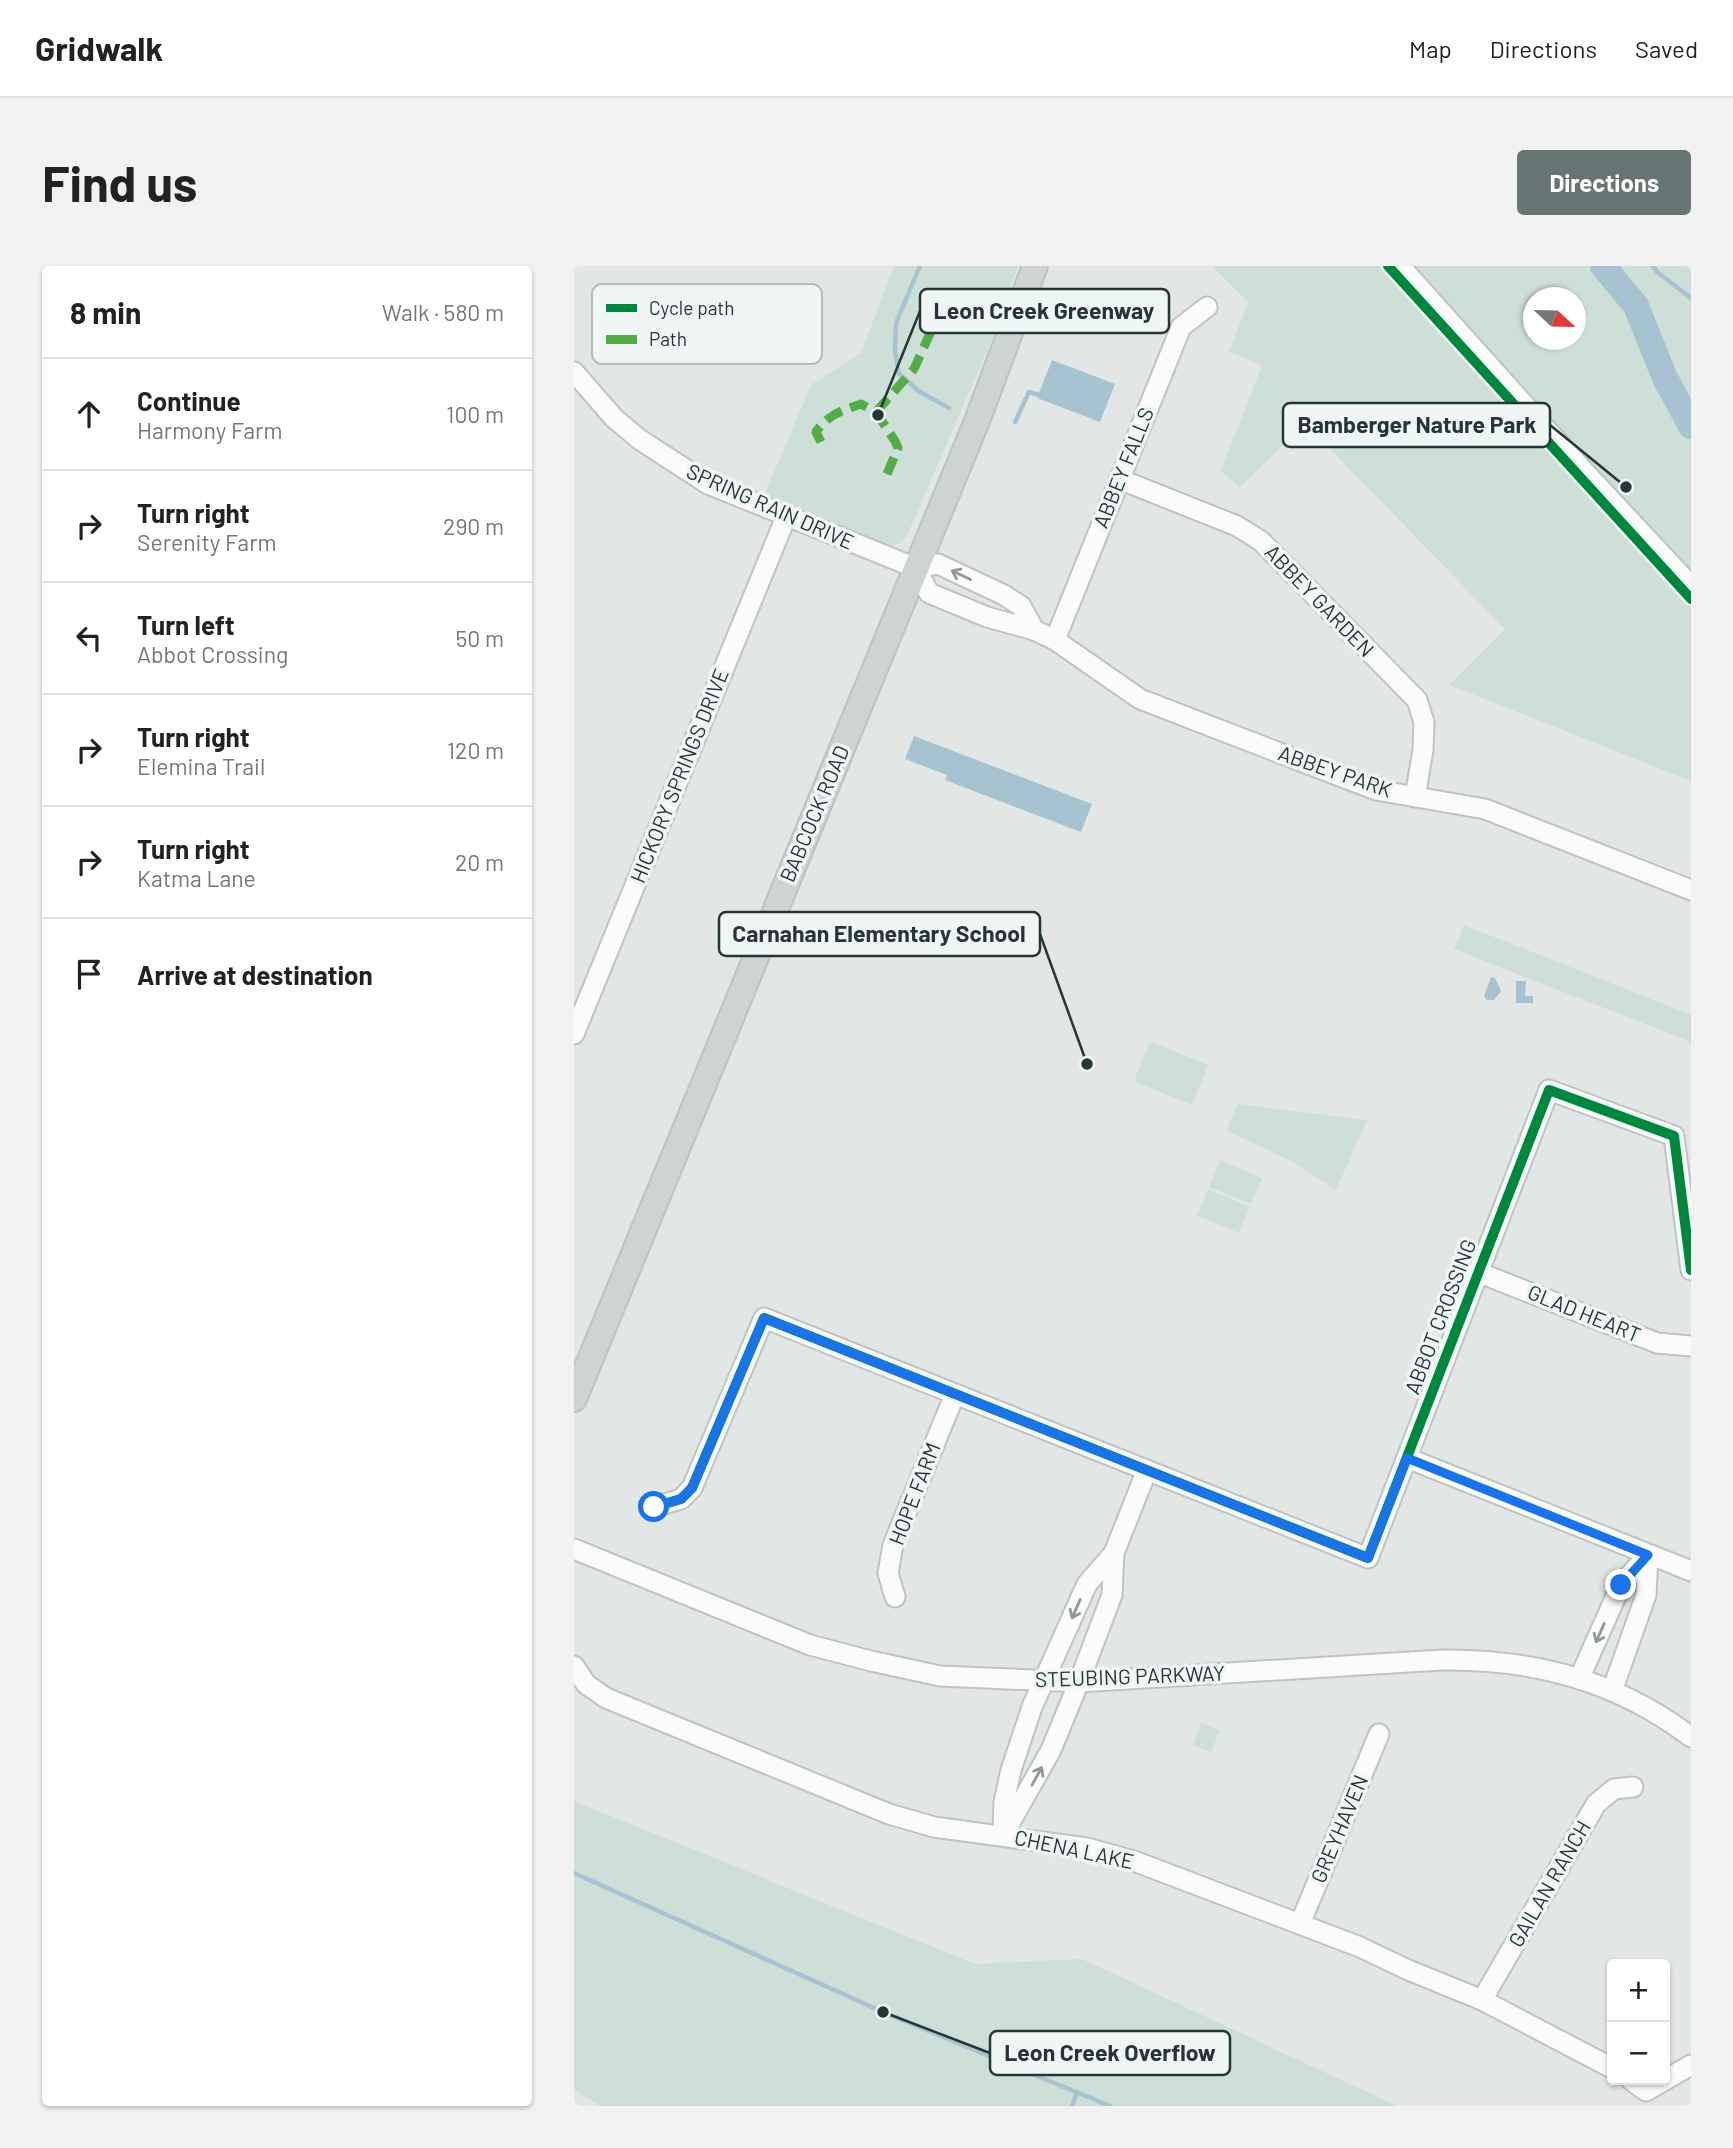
<!DOCTYPE html>
<meta charset="utf-8">
<style>
:root{--surface:#fff;--page:#f2f2f2;--text:#222;--muted:#767676;--line:#e0e0e0;--accent:#667574}
body{margin:0;font-family:Barlow,sans-serif;background:var(--page);color:var(--text)}
.controls{position:absolute;right:21px;bottom:21px;display:grid;overflow:hidden;border-radius:7px;box-shadow:0 2px 5px #0004}
.controls button{width:63px;height:63px;display:grid;place-items:center;padding:0;border:0;border-bottom:2px solid var(--line);background:var(--surface);color:var(--text);font:35px sans-serif}
.compass{position:absolute;left:949px;top:21px;width:63px;height:63px;border-radius:50%;background:var(--surface);box-shadow:0 2px 5px #0004;rotate:112deg}
.stop{position:absolute;width:21px;height:21px;margin:-16px;border:5px solid #1a73e8;border-radius:50%;background:#fff}
.stop.end{background:#1a73e8;border-color:#fff;box-shadow:0 2px 7px #0008}
.list{margin:0;padding:0;list-style:none}
h2{display:flex;justify-content:space-between;align-items:center;height:91px;margin:0;padding:0 28px;font-size:30px}
h2 small{font-size:23px;font-weight:400;color:var(--muted)}
.list li{display:grid;grid-template-columns:46px 1fr auto;gap:21px;align-items:center;box-sizing:border-box;height:112px;padding:0 28px;border-top:2px solid var(--line)}
.list b{display:block;font-size:26px;white-space:nowrap}
.list p{margin:0;font-size:23px;white-space:nowrap;color:var(--muted)}
.list em{font-size:23px;font-style:normal;color:var(--muted)}
.icon{flex:none;width:38px;height:38px;fill:none;stroke:currentColor;stroke-width:2;stroke-linecap:round;stroke-linejoin:round}
.map{position:relative;flex:none;width:1117px;height:1840px;overflow:hidden;border-radius:7px}
header{display:flex;align-items:center;gap:42px;box-sizing:border-box;height:98px;padding:0 35px;background:var(--surface);border-bottom:2px solid var(--line)}
header strong{font-size:33px}
nav{display:flex;gap:38px;margin-inline-start:auto;font-size:24px}
.intro{display:flex;align-items:center;justify-content:space-between;box-sizing:border-box;height:168px;padding:0 42px}
h1{margin:0;font-size:49px}
.button{padding:18px 32px;border-radius:7px;background:var(--accent);color:#fff;font-size:24px;font-weight:700}
main{display:flex;gap:42px;padding:0 42px}
aside{flex:1;background:var(--surface);border-radius:7px;box-shadow:0 2px 5px #0004}
.map>svg:first-child{display:block}
.green{fill:#cddfd7;fill-rule:evenodd}
.water{fill:#a7c2d1}
.lines{fill:none;stroke-linecap:round;stroke-linejoin:round}
.stream{stroke:#a7c2d1;stroke-width:4.5}
.river{stroke:#a7c2d1;stroke-width:26}
.minor-casing{stroke:#bfc4c3;stroke-width:23}
.major-casing{stroke:#bcc3c3;stroke-width:28}
.minor{stroke:#fbfbfb;stroke-width:19}
.major{stroke:#ced3d3;stroke-width:24}
.quiet{stroke:#53ac45;stroke-width:9;stroke-dasharray:18 9;stroke-linecap:butt}
.cycleway-casing{stroke:#f0f6f5;stroke-width:15}
.cycleway{stroke:#00873e;stroke-width:10}
.oneway{stroke:#8f9999}
.route{stroke:#1a73e8;stroke-width:9}
.labels{text-anchor:middle;stroke-width:7;stroke-linejoin:round;paint-order:stroke}
.street-label{font-size:21px;fill:#233737;stroke:#f0f6f5}
.key{fill:#f0f6f5;stroke:#b2bdbc;stroke-width:2}
.key-label{font-size:19px;fill:#233737}
.leader{fill:none;stroke:#233737;stroke-width:2.5}
.callout-dot{fill:#233737;stroke:#f0f6f5;stroke-width:2.5}
.callout{fill:#f0f6f5;stroke:#233737;stroke-width:2.5}
.callout-label{font-size:23px;text-anchor:middle;font-weight:bold;fill:#233737}
</style>
<header>
<strong>Gridwalk</strong>
<nav><a>Map</a><a>Directions</a><a>Saved</a></nav>
</header>
<div class="intro"><h1>Find us</h1><a class="button">Directions</a></div>
<main>
<aside>
<h2>8 min<small>Walk · 580 m</small></h2>
<ul class="list">
<li><svg class="icon" aria-label="ahead" viewBox="0 0 24 24"><path d="M12 20V5M6 11l6-6 6 6"/></svg><div><b>Continue</b><p>Harmony Farm</p></div><em>100 m</em></li>
<li><svg class="icon" aria-label="right" viewBox="0 0 24 24"><path d="M7 20v-9h11M14 6l5 5-5 5"/></svg><div><b>Turn right</b><p>Serenity Farm</p></div><em>290 m</em></li>
<li><svg class="icon" aria-label="left" viewBox="0 0 24 24"><path d="M17 20v-9H6M10 6l-5 5 5 5"/></svg><div><b>Turn left</b><p>Abbot Crossing</p></div><em>50 m</em></li>
<li><svg class="icon" aria-label="right" viewBox="0 0 24 24"><path d="M7 20v-9h11M14 6l5 5-5 5"/></svg><div><b>Turn right</b><p>Elemina Trail</p></div><em>120 m</em></li>
<li><svg class="icon" aria-label="right" viewBox="0 0 24 24"><path d="M7 20v-9h11M14 6l5 5-5 5"/></svg><div><b>Turn right</b><p>Katma Lane</p></div><em>20 m</em></li>
<li><svg class="icon" aria-label="arrive" viewBox="0 0 24 24"><path d="M6 21V4h12l-3 4 3 4H6"/></svg><div><b>Arrive at destination</b></div></li>
</ul>
</aside>
<div class="map">
<svg width="1117" height="1840" viewBox="0 0 1117 1840">
<rect width="100%" height="100%" fill="#e2e7e6"/>
<!-- green -->
<g class="green">
<polygon points="320,0 444,0 422,64 332,272 324,278 312,280 190,230 237,119 287,87"/>
<path d="M638 0H1117V515L875 419 931 363 731 157 666 221 647 205 688 99 655 86 674 36ZM960 32H1002V74H960Z"/>
<polygon points="890,659 1117,749 1117,776 880,683"/>
<polygon points="576,775 634,799 618,839 560,815"/>
<polygon points="664,838 793,854 762,924 716,894 652,865"/>
<polygon points="646,894 688,912 677,938 635,921"/>
<polygon points="634,923 676,941 665,967 623,950"/>
<polygon points="627,1457 646,1464 637,1486 619,1479"/>
<polygon points="0,1535 401,1698 508,1693 823,1840 26,1840 0,1823"/>
</g>
<!-- water -->
<g class="water">
<polygon points="478,94 541,118 526,156 463,132"/>
<polygon points="340,470 518,538 507,566 371,514 373,509 331,493"/>
<polygon points="917,711 921,712 927,725 920,734 913,734 910,730"/>
<polygon points="942,715 952,715 951,730 959,730 959,737 942,737"/>
</g>
<g class="lines">
<!-- stream -->
<g class="stream">
<polyline points="346,0 322,57 321,85 325,108 346,126 375,142"/>
<polyline points="1079,0 1083,6 1117,32"/>
<polyline points="441,156 455,126 465,129"/>
<polyline points="0,1607 309,1746 536,1840"/>
<polyline points="498,1840 503,1826"/>
</g>
<!-- river -->
<polyline class="river" points="1029,0 1062,40 1091,112 1117,160"/>
<!-- minor casing -->
<g class="minor-casing">
<g id="minor">
<polyline points="826,0 1009,204 1117,320"/>
<polyline points="0,106 40,152 65,173 134,218 342,302"/>
<polyline points="545,213 663,260 687,275 843,434 850,456 849,484 841,531"/>
<polyline points="342,302 355,327 413,351 460,364 481,374 566,433 716,491 802,524 911,543 1117,624"/>
<polyline points="342,302 364,298 430,329 447,340 460,364"/>
<polyline points="481,374 607,61 633,41"/>
<polyline points="0,768 212,251"/>
<polyline points="906,1007 1083,1077 1117,1080"/>
<polyline points="833,1192 1117,1305"/>
<polyline points="80,1241 107,1233 118,1222 190,1052 794,1292 975,824 1100,870 1117,1004"/>
<path d="M0 1283 236 1379 297 1395 366 1410 505 1416 868 1394C961 1393 1043 1415 1117 1471"/>
<polyline points="321,1331 314,1307 319,1279 381,1128"/>
<polyline points="0,1400 12,1418 32,1432 315,1548 360,1561 513,1582 560,1595 786,1681 832,1703 908,1734 1038,1802"/>
<polyline points="1005,1413 1047,1319 1074,1289"/>
<polyline points="1038,1425 1072,1329 1074,1289"/>
<polyline points="429,1564 430,1536 437,1504 458,1441 513,1318 540,1287"/>
<polyline points="429,1569 477,1484 505,1416 538,1329 540,1287 573,1204"/>
<polyline points="726,1658 805,1468"/>
<polyline points="908,1734 1022,1538 1040,1523 1059,1521"/>
<polyline points="1057,1814 1072,1825 1117,1799"/>
</g>
</g>
<!-- major casing -->
<g class="major-casing">
<polyline id="major" points="0,1133 403,155 461,0"/>
</g>
<!-- minor -->
<use href="#minor" class="minor"/>
<!-- major -->
<use href="#major" class="major"/>
<!-- quiet -->
<g class="quiet">
<polyline points="302,146 340,103 372,32"/>
<path d="M247 176 242 166C253 149 269 144 287 138L302 146 321 175 324 182 313 208"/>
</g>
<!-- cycleway casing -->
<g class="cycleway-casing">
<g id="cycleway">
<polyline points="814,0 1117,333"/>
<polyline points="80,1241 107,1233 118,1222 190,1052 794,1292 975,824 1100,870 1117,1004"/>
</g>
</g>
<!-- cycleway -->
<use href="#cycleway" class="cycleway"/>
</g>
<!-- one-way arrows -->
<defs><path id="oneway-shaft" d="M-6 0H5M1.5-3L5.5 0L1.5 3" fill="none" stroke-width="1.6" stroke-linecap="round" stroke-linejoin="round" transform="scale(1.75)"/></defs>
<g class="oneway">
<use href="#oneway-shaft" transform="translate(387 309) rotate(-155)"/>
<use href="#oneway-shaft" transform="translate(502 1343) rotate(114)"/>
<use href="#oneway-shaft" transform="translate(1026 1367) rotate(114)"/>
<use href="#oneway-shaft" transform="translate(463 1510) rotate(-61)"/>
</g>
<g class="lines">
<!-- route -->
<polyline class="route" points="80,1241 107,1233 118,1222 190,1052 794,1292 833,1192 1074,1289 1047,1319"/>
</g>
<g class="labels">
<!-- street labels -->
<g class="street-label">
<text transform="translate(550 202) rotate(-68)" y="7">ABBEY FALLS</text>
<text transform="translate(196 241) rotate(24)" y="7">SPRING RAIN DRIVE</text>
<text transform="translate(745 335) rotate(46)" y="7">ABBEY GARDEN</text>
<text transform="translate(761 506) rotate(19)" y="7">ABBEY PARK</text>
<text transform="translate(106 510) rotate(-68)" y="7">HICKORY SPRINGS DRIVE</text>
<text transform="translate(241 548) rotate(-67)" y="7">BABCOCK ROAD</text>
<text transform="translate(1010 1048) rotate(22)" y="7">GLAD HEART</text>
<text transform="translate(867 1051) rotate(-69)" y="7">ABBOT CROSSING</text>
<text transform="translate(341 1228) rotate(-69)" y="7">HOPE FARM</text>
<text transform="translate(556 1411) rotate(-2)" y="7">STEUBING PARKWAY</text>
<text transform="translate(766 1563) rotate(-67)" y="7">GREYHAVEN</text>
<text transform="translate(500 1584) rotate(12)" y="7">CHENA LAKE</text>
<text transform="translate(976 1618) rotate(-60)" y="7">GAILAN RANCH</text>
</g>
</g>
<!-- legend -->
<rect x="18" y="18" width="230" height="80" rx="10" class="key"/>
<rect x="32" y="38" width="31" height="8" fill="#00873e"/>
<rect x="32" y="69" width="31" height="9" fill="#53ac45"/>
<g class="key-label">
<text x="75" y="49">Cycle path</text>
<text x="75" y="80">Path</text>
</g>
<!-- callouts -->
<path class="leader" d="M304 149L346 45M1052 221L976 159M513 798L466 668M309 1746L416 1787"/>
<g class="callout-dot">
<circle cx="304" cy="149" r="7"/>
<circle cx="1052" cy="221" r="7"/>
<circle cx="513" cy="798" r="7"/>
<circle cx="309" cy="1746" r="7"/>
</g>
<g class="callout">
<rect x="346" y="23" width="249" height="44" rx="7"/>
<rect x="709" y="137" width="267" height="44" rx="7"/>
<rect x="145" y="646" width="321" height="44" rx="7"/>
<rect x="416" y="1765" width="240" height="44" rx="7"/>
</g>
<g class="callout-label">
<text x="470" y="53">Leon Creek Greenway</text>
<text x="843" y="167">Bamberger Nature Park</text>
<text x="305" y="676">Carnahan Elementary School</text>
<text x="536" y="1795">Leon Creek Overflow</text>
</g>
</svg>
<div class="controls">
<button>+</button>
<button>−</button>
</div>
<svg class="compass" viewBox="-18 -18 36 36"><path d="M0-13l5 13h-10z" fill="#e53935"/><path d="M0 13l5-13h-10z" fill="#767676"/></svg>
<div class="stop" style="left:80px;top:1241px"></div>
<div class="stop end" style="left:1047px;top:1319px"></div>
</div>
</main>
